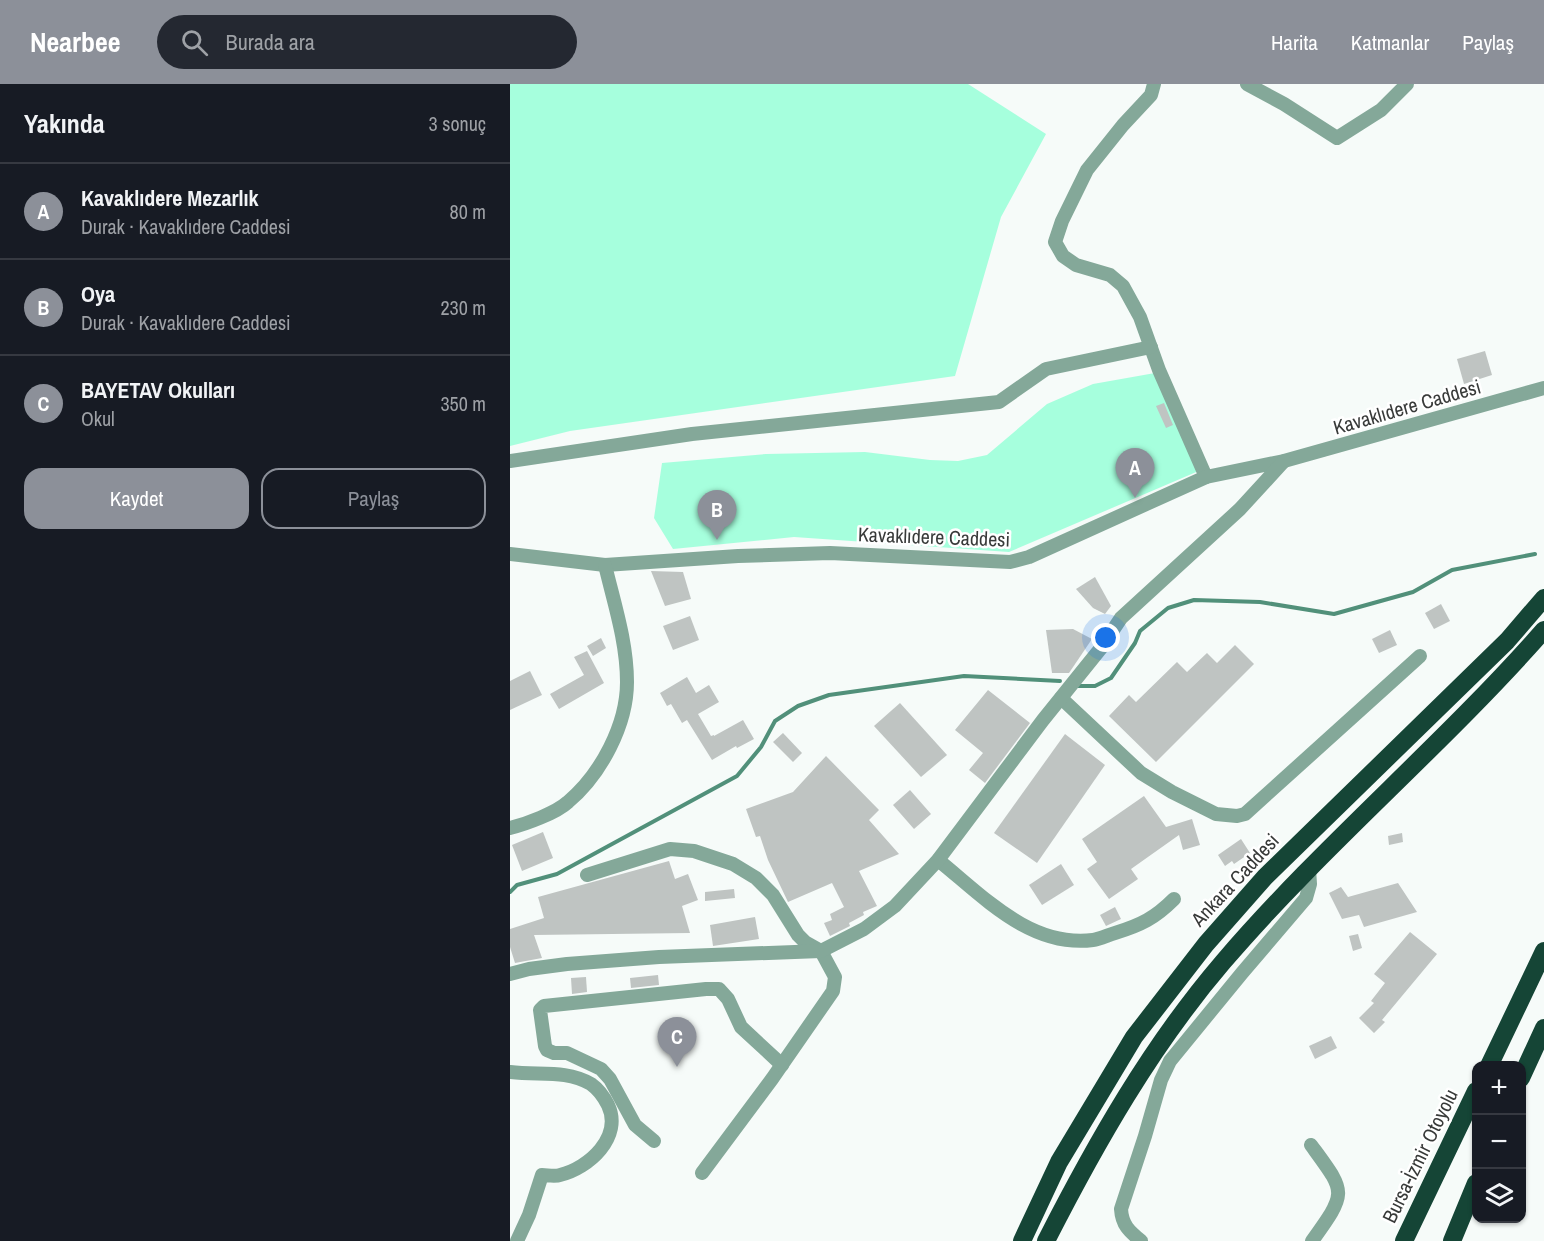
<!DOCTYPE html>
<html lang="tr">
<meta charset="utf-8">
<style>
:root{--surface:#171b24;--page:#242831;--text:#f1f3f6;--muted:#9ea1a6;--line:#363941;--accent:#8c9099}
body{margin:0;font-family:"Archivo Narrow",sans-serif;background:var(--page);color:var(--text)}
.controls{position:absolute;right:18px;bottom:18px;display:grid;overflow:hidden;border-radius:12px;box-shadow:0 2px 4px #0004}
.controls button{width:54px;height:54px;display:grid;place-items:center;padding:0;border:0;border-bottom:2px solid var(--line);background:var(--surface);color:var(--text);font:30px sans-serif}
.you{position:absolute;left:596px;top:554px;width:21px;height:21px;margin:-15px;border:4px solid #fff;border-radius:50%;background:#1a73e8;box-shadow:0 0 0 9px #1a73e833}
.badge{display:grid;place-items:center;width:39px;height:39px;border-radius:50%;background:var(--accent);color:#fff;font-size:20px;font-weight:700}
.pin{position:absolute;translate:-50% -50px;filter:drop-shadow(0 2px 3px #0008)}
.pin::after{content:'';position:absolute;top:32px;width:21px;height:18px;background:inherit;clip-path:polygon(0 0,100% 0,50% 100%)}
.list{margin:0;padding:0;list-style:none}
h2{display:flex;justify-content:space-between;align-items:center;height:78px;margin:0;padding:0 24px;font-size:26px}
h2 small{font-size:20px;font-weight:400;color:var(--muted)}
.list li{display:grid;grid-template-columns:39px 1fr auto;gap:18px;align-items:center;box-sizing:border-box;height:96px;padding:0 24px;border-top:2px solid var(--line)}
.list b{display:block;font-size:22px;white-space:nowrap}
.list p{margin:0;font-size:20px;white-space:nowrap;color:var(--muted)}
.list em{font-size:20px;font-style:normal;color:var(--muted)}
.actions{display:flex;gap:12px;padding:18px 24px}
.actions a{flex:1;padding:14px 0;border:2px solid var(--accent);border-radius:18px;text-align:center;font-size:21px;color:var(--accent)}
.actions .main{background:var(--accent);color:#fff}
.icon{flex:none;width:33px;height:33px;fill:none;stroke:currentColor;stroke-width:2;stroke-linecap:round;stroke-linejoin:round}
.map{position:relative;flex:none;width:1034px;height:1157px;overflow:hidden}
header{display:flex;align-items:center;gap:36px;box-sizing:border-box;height:84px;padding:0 30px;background:var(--accent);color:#fff}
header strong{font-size:28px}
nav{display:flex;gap:33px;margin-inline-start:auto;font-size:21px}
.search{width:420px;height:54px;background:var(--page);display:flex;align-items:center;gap:15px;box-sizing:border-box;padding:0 21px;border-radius:33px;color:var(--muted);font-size:22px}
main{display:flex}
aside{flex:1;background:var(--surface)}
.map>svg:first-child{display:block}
.green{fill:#a6ffdd}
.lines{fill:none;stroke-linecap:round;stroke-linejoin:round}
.stream{stroke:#51907a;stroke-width:4}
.building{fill:#bfc4c2}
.minor{stroke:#84a899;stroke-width:14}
.highway{stroke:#154536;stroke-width:18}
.labels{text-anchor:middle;stroke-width:5;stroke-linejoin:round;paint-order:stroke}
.street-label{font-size:20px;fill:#383a39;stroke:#fff}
</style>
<header>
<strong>Nearbee</strong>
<div class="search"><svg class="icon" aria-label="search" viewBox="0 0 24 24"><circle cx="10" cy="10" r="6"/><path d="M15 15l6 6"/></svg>Burada ara</div>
<nav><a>Harita</a><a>Katmanlar</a><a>Paylaş</a></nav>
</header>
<main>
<aside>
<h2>Yakında<small>3 sonuç</small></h2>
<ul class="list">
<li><span class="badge">A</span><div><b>Kavaklıdere Mezarlık</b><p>Durak · Kavaklıdere Caddesi</p></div><em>80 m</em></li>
<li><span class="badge">B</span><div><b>Oya</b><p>Durak · Kavaklıdere Caddesi</p></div><em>230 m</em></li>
<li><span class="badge">C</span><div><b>BAYETAV Okulları</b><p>Okul</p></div><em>350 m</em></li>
</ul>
<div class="actions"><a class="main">Kaydet</a><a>Paylaş</a></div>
</aside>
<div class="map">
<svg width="1034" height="1157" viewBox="0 0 1034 1157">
<rect width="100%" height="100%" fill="#f6fbf9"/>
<!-- green -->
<g class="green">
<polygon points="0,0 458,0 536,50 491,133 445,292 60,347 0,362"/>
<polygon points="645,289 691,386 499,468 284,453 163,465 144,434 152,379 256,370 355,368 420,376 448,377 477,371 537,320 583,300"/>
</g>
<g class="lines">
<!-- stream -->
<g class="stream">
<polyline points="568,602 585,602 601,594 625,559 630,547 658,524 684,516 750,518 824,530 903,508 942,486 1025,470"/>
<polyline points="0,808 7,801 47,790 227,692 251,663 265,637 288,622 319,611 454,592 550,597"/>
</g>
</g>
<!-- building -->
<g class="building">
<polygon points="975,267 982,291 954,300 947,275"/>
<polygon points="654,319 663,341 656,344 646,322"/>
<polygon points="141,487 173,488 181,515 155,522"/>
<polygon points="585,493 601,522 595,530 583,524 566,505"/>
<polygon points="931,520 940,537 924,545 915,529"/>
<polygon points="180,532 189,556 163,566 153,542"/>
<polygon points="563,545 582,555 559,589 542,589 536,546"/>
<polygon points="880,546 887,561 869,569 862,555"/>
<polygon points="91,554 96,564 83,572 77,562"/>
<polygon points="725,561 744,580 646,678 599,632 619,611 626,618 667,578 677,588 697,569 707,579"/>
<polygon points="77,567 94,599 49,625 40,610 74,591 64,573"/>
<polygon points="20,587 32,611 0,626 0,597"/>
<polygon points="177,593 186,609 199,601 209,618 188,630 201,652 204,651 204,652 233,636 244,655 227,664 226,662 202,676 177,636 172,639 161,620 157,622 150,609"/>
<polygon points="478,606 520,639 475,699 459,686 473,669 445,646"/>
<polygon points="390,619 437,671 411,693 364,642"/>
<polygon points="273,649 292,669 283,678 263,658"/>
<polygon points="555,650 595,681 527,779 484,749"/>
<polygon points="316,672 369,726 359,736 389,770 349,787 367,822 353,828 354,831 339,839 340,842 320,852 314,839 322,836 320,830 334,823 322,799 278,818 258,776 250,752 246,753 236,725 283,708"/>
<polygon points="400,706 421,730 404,745 383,721"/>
<polygon points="634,712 656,743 682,735 690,761 673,766 669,751 621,785 628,795 599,815 577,785 587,778 572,755"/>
<polygon points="33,748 43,774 12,787 2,761"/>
<polygon points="892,749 893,758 879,761 878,752"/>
<polygon points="731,755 740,769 724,780 722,777 715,782 708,771"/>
<polygon points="159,777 165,795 178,790 188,816 172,822 180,849 24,851 32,874 5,879 0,863 0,845 34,834 28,813"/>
<polygon points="551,780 564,801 532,821 519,801"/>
<polygon points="888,799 907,828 854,843 849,831 832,835 819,809 831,803 838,813"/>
<polygon points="224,805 225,814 195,817 195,808"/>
<polygon points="605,823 611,835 596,842 590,831"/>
<polygon points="245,833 249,855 203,862 200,841"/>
<polygon points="900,848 927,870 872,936 875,938 864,949 849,934 864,919 861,917 875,899 864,890"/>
<polygon points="848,850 852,864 843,867 839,852"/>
<polygon points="148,891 149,901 121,904 120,894"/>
<polygon points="76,893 77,908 62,910 61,894"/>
<polygon points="821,952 827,964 805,975 799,962"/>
</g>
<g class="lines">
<!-- minor -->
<g class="minor">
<polyline points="644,0 641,11 613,41 577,86 552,137 545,158 553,172 566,181 600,191 613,202 630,233 649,286 696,393"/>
<polyline points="737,0 774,20 827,54 871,26 897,0"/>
<polyline points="0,377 182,350 489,318 536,285 641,263"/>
<polyline points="0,470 95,481 228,472 320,469 500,478 519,473 696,393 774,377 1034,304"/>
<polyline points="551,614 631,689 662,708 706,730 727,732 735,730 910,572"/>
<path d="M0 744C16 740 46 729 58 718 91 690 117 641 117 598 117 558 104 519 95 481"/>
<path d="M428 776C473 812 520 864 583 856 590 855 598 851 605 849 631 841 645 834 664 815"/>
<polyline points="77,791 160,765 184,767 223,780 246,794 263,811 288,851 295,858 311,867 325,893 323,907 262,995 192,1089"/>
<polyline points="0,890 19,885 57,880 149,873 311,867 354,845 385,822 428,776 533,636 591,564 611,534 730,425 774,377"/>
<path d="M0 988C28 992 55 985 81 1000 88 1005 94 1013 98 1021 113 1053 79 1084 50 1091 45 1093 37 1091 32 1091L19 1131 7 1157"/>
<polyline points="144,1057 125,1041 100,995 91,985 57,969 44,969 37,966 35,962 30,926 34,922 196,905 209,905 218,915 231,943 272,981"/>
<path d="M801 1061C836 1109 838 1107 802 1157"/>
<path d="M631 1157C619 1147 612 1141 611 1125L635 1052 651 996 660 977 732 889 796 814 800 800 799 785"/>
</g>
<!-- highway -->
<g class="highway">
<polyline points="979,982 1034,867"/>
<polyline points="1011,994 1034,944"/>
<polyline points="512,1157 549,1078 624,953 696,860 755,793 997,557 1034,514"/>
<path d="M536 1157C586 1059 641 962 713 878 813 761 932 662 1034 546"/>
<polyline points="894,1157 966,1007"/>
<polyline points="942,1157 966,1099"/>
</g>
</g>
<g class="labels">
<!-- street labels -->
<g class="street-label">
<text transform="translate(897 323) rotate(-16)" y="7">Kavaklıdere Caddesi</text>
<text transform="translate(424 453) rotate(2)" y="7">Kavaklıdere Caddesi</text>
<text transform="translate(725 796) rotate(-47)" y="7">Ankara Caddesi</text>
<text transform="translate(910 1072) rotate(-64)" y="7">Bursa-İzmir Otoyolu</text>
</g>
</g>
</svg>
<div class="controls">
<button>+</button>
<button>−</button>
<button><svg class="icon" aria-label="layers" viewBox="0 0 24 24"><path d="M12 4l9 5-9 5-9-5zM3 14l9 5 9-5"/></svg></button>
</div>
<div class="you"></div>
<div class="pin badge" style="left:625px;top:414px">A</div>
<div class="pin badge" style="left:207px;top:456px">B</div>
<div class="pin badge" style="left:167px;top:983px">C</div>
</div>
</main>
